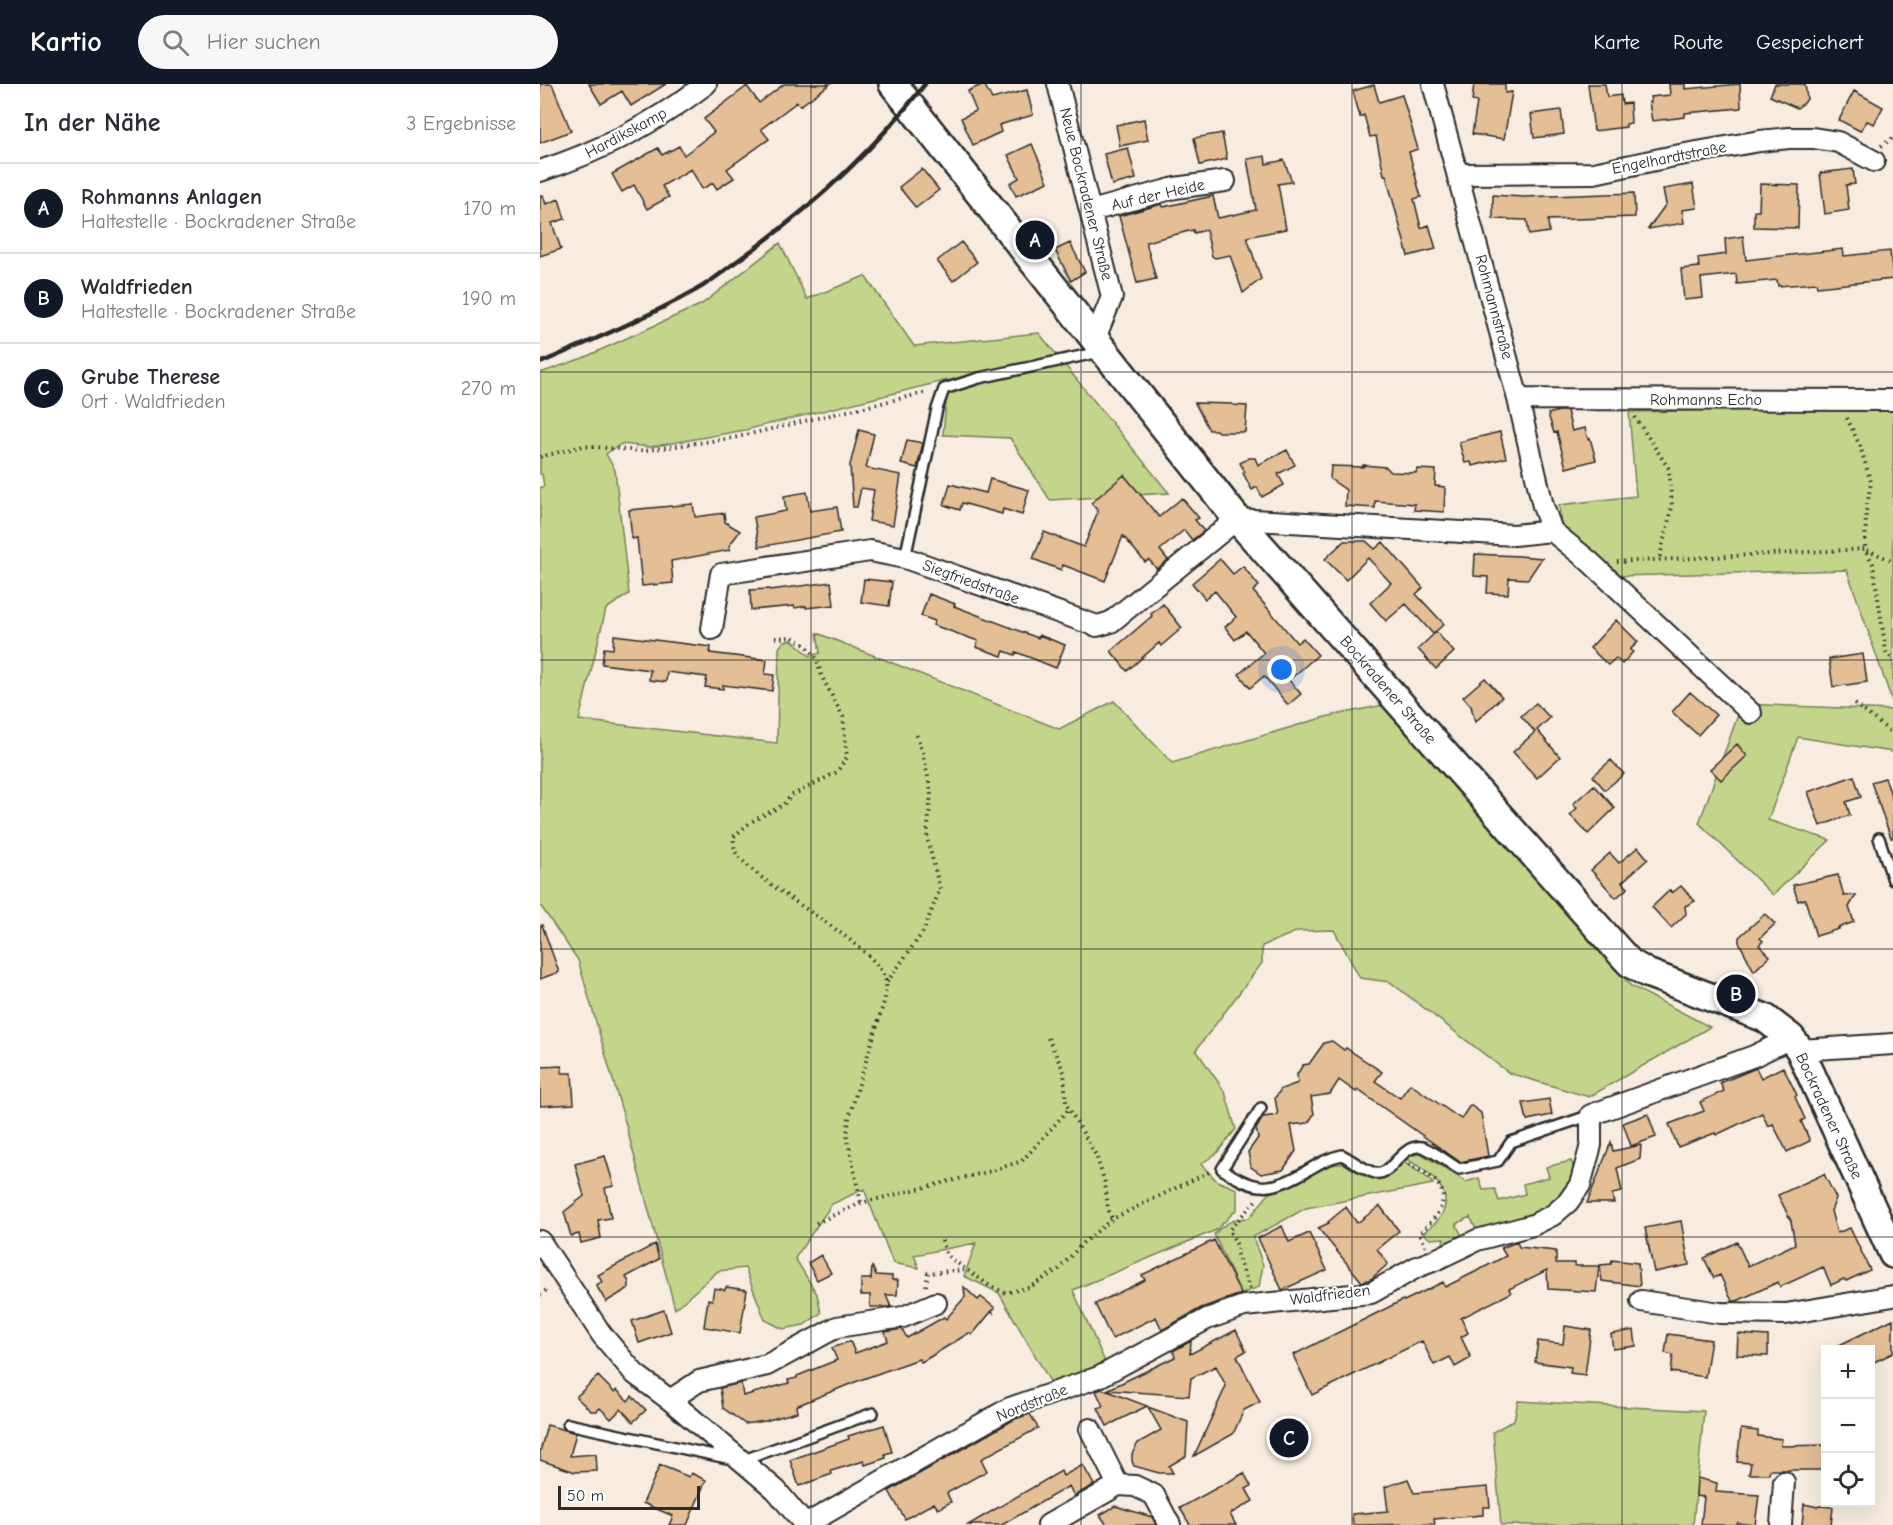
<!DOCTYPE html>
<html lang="de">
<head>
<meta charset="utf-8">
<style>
  body { margin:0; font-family:"Comic Neue",sans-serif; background:#f7f7f7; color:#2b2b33 }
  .controls { position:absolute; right:18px; bottom:18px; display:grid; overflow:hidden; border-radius:0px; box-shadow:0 6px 24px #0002 }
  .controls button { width:54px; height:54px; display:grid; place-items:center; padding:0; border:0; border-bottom:2px solid #e1e1e2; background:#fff; color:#2b2b33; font:30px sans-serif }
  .scale { position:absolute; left:18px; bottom:15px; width:142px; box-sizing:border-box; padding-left:6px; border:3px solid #2b2b2b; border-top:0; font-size:16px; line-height:21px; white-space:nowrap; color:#2b2b2b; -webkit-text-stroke:4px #fff; paint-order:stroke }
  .you { position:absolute; left:742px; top:586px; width:21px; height:21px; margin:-15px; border:4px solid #fff; border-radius:50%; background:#1a73e8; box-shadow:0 0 0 9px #1a73e833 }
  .badge { display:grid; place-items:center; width:39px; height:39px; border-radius:50%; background:#111827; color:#fff; font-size:20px; font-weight:700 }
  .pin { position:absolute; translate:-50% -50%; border:3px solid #fff; box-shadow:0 2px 6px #0006 }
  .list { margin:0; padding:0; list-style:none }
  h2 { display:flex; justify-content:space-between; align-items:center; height:78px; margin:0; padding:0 24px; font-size:26px }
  h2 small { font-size:20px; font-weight:400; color:#7c7c81 }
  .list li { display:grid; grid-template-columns:39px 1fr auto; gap:18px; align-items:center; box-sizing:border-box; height:90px; padding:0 24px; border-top:2px solid #e1e1e2 }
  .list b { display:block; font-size:22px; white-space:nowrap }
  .list p { margin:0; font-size:20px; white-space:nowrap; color:#7c7c81 }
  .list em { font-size:20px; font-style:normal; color:#7c7c81 }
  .icon { flex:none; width:33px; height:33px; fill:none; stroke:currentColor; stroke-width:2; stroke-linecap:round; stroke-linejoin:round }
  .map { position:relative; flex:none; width:1353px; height:1441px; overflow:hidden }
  header { display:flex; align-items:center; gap:36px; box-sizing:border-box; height:84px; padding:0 30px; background:#111827; color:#fff }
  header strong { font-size:28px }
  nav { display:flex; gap:33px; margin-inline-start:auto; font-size:21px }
  .search { width:420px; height:54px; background:#f7f7f7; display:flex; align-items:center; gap:15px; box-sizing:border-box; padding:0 21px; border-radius:33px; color:#7c7c81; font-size:22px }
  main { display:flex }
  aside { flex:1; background:#fff }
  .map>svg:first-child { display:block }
  .green { fill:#c3d58a; stroke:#77805a; stroke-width:1.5 }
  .building { fill:#e4be95; stroke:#2b2b2b; stroke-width:1.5 }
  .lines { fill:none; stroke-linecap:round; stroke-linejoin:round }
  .lane-casing { stroke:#2b2b2b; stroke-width:14 }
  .street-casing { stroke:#2b2b2b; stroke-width:24 }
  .secondary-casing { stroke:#2b2b2b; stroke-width:32 }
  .path { stroke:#2b2b2b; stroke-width:4; stroke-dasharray:1.5 4.5; stroke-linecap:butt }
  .lane { stroke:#fff; stroke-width:9 }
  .street { stroke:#fff; stroke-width:20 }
  .secondary { stroke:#fff; stroke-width:27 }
  .rail { stroke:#2b2b2b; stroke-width:4.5 }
  .grid { fill:none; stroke:#2b2b2b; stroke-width:1.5; stroke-opacity:0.55 }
  .labels { text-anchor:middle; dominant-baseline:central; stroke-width:4.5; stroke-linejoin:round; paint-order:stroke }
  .street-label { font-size:16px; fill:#2b2b2b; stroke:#fff }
</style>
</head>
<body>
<header>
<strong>Kartio</strong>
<div class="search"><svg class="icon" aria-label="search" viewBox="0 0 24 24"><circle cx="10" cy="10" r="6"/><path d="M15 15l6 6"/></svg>Hier suchen</div>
<nav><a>Karte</a><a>Route</a><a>Gespeichert</a></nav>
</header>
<main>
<aside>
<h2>In der Nähe<small>3 Ergebnisse</small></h2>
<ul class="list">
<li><span class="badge">A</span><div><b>Rohmanns Anlagen</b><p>Haltestelle · Bockradener Straße</p></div><em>170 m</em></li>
<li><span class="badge">B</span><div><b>Waldfrieden</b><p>Haltestelle · Bockradener Straße</p></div><em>190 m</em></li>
<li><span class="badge">C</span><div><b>Grube Therese</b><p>Ort · Waldfrieden</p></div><em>270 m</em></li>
</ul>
</aside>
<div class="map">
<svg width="1353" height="1441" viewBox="0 0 1353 1441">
  <rect width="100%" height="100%" fill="#f7ecdf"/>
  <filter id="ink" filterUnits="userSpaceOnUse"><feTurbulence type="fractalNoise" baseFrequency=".0167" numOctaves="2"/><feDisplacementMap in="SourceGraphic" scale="12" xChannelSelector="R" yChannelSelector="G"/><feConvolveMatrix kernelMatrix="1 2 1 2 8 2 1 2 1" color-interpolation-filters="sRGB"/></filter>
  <g filter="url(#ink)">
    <path class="green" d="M240,159L267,215L325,192L374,262L499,249L629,409L510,416L470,354L403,351L408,296L205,346L110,363L81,360L66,370L75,386L89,510L66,525L39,636L237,659L239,564L244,557L252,556L270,572L280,569L277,549L519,645L574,617L632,679L785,633L843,621L1091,902L1170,943L1049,1013L969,989L850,898L820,894L794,846L758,847L722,862V879L656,966L685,1008L696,1045L677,1069L661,1080L677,1097L697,1105V1125L676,1146L533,1206L565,1278L515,1306L459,1209L424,1192L436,1159L374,1171L379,1184L353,1179L324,1105L292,1120L255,1174L277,1210L281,1229L264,1241L243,1245L225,1236L205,1184L178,1187L135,1225L86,1041L38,876L0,821V404L4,402L2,390H0V289L43,274L162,220Z
      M1353,323V620L1307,486L1079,492L1021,442L1019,421L1096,412L1089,328Z
      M1202,620L1353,626V668L1258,653L1228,736L1290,756L1233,811L1159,739Z
      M882,1070L926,1098L939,1094L943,1106L955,1105L959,1117L985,1110L983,1100L1009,1093L1006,1083L1031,1077L1035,1087C1015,1131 980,1136 937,1147L930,1133L916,1140L923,1154L906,1164L903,1159L904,1154L890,1155L883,1149C888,1145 894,1141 898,1136C920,1109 887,1086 866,1075V1072Z
      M862,1077L888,1094L893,1100L766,1124L713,1153L723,1181L719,1203L701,1210L674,1150C688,1138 691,1135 709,1134L732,1106L735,1107C753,1098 773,1085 792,1081C827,1073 829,1119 862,1077Z
      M978,1317L1164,1327L1153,1441H961L953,1348L974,1336Z"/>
    <path class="building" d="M0,0H12L31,47L0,59Z
      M49,0H126L91,22L82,7L61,20Z
      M244,0H290L260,22L257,18L221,45L229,55L187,85L194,94L177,105L173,99L162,105L151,85L122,102L129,113L107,125L94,101L82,108L72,90L118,64L122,71L139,62L144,71L174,48L164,35L207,2L219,19Z
      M444,0L452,15L487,6L493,31L459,41L461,48L433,61L421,34L436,27L428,7Z
      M934,0H965V9L972,8L964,55L932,50L937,18L932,17Z
      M1048,0H1065L1067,13L1081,11L1082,20L1090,19L1091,39L1086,40V43L1054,47Z
      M1129,0H1145V5L1200,0L1201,24L1145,29V33L1112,37L1109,18H1111L1110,13L1130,11Z
      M1235,0H1265L1267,15L1264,19L1257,24L1230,12Z
      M834,1L839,18L862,11L878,65L869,68L881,113L874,115L881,144L889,141L896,165L868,172L846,91H844L836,52L830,53L824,31L820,33L813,7Z
      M1314,7L1343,23L1334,40L1327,37L1320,47L1299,36Z
      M1021,26L1024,50L994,54L991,30Z
      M604,35L608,56L580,62L576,41Z
      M682,49L687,75L660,81L654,54Z
      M492,60L508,98L476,112L470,99L479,94L468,71Z
      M588,64L596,95L572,101L564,70Z
      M725,72L726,80L744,76L752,98L738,100L746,145L707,153L721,195L703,209L690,171L675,174L672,172L666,146L654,149L653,146L606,158L616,195L597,199L579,132L622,120L623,123L673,112L678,134L716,126L707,75Z
      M382,85L399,106L376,124L359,103Z
      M1313,85L1315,100L1306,101L1309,126L1285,130L1280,89Z
      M1153,100L1157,124L1142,126L1144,139L1108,145L1126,120L1123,105Z
      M1220,100L1259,101L1258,144L1214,143V127H1219Z
      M1094,109L1095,133L1008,136L1009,148L989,151L987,136L953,135V111L983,113Z
      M3,111L6,120L19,115L25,135L12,139L21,165L0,172V112Z
      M1203,152L1206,176L1303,165L1304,172L1350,167L1353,195L1277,203L1276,199L1238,202L1237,196L1197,200L1196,190L1161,194L1163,214L1144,216L1141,185L1159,183L1158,174L1186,170L1185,155Z
      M421,158L437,178L413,197L397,177Z
      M530,159L545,188L531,197L515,166Z
      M655,319L692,320L693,321L707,322L705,348H678L676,346H669Z
      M1019,327H1027L1032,347L1045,344L1048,355L1050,354L1056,376L1026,384L1017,348L1014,349L1008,330Z
      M319,346L334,350L326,384L361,391L353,441L329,437L334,406L321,404L317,423H313L310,381Z
      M960,348L966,374L932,382L931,378L925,379L919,358Z
      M367,356L383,359L377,384L361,380Z
      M747,366L755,381L738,390L744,401L722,413L717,403L712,406L703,389L705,388L700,379L709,374H715L718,381Z
      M823,381L846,383L851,388L876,389L877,385L896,386L895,402L905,403L904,428L874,426L875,420L835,417V424L805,422L806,406L790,395L791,382L823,383Z
      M584,391L619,433L642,414L659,434L655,436L664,447L652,456L644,446L620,466L628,476L617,485L609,476L605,478L583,452L565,497L523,481L521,486L493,475L504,448L544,463L558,427L551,419Z
      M450,395L489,406L482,431L463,425L462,430L422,419L420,426L404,421L410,400L446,409Z
      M267,408L270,427L297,423L301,448L219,463L214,433L246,427L244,412Z
      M153,420L155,433L184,429L185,438L200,447L189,462L190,466L131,477L133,499L102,502L97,454L92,455L89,426Z
      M804,457H826L835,465L843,458L883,504L876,510L904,540L893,550L866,520L846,537L830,519L851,499L828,474L806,496L785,475Z
      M935,470L979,472L1002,474L988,495L969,494L968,510L947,509L948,493L934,492Z
      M680,475L693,490L703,482L719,502L713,507L757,559L763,554L778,571L749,596L761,610L748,621L724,592L710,604L699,590L724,569L706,547L695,556L685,543L696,533L675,507L665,515L652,499Z
      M324,495L352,498L349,522L321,518Z
      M291,498L294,521L266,524V522L255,524L254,522L211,526L210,506L229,505L230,506Z
      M389,510L415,520L414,522L498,554L499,551L525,561L516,584L476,568L475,571L464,567L462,572L436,563L438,557L393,541L395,537L381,532Z
      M623,520L642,544L621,562L619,559L587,587L571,567L612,532L611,530Z
      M1076,536L1098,558L1090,566L1093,568L1082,580L1076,574L1068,581L1050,564Z
      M896,548L914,568L896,585L878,565Z
      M74,551L171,563L170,569L227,576L225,590L234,591L232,607L183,601V605L165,603L167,593L127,588L126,598L109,596L110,586L62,580L64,564L73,565Z
      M1323,570L1327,598L1293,603L1289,575Z
      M945,594L962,613L935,638L931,622L923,613Z
      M1150,608L1176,631L1158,651L1132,628Z
      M996,619L1010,634L997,646L1020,673L997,694L973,668L995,648L981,632Z
      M1197,660L1207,672L1181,696L1170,685Z
      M1071,676L1084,690L1065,706L1053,692Z
      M1314,692L1321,713L1306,718L1310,731L1280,742L1268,708Z
      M1345,694L1353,717V754H1351L1331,698Z
      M1054,701L1075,724L1048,750L1030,731L1037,724L1033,720Z
      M1098,763L1108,775L1082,798L1088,804L1076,814L1051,786L1070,769L1079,779Z
      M1298,791L1304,812L1316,811L1309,823L1314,838L1298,844L1299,845L1276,852L1265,815L1258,817L1253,801Z
      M1141,802L1155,817L1145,822L1146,830L1131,844L1112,823L1130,806L1132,809Z
      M1225,830L1235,840L1220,854L1223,857L1219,861L1230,872L1214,887L1199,858V853Z
      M2,841L19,888L0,895V842Z
      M792,957L804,966L806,964L842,988L835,997L860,1014L870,1000L921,1035L930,1021L941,1029L948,1072L920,1078L818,1006L816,1008L799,996L790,1010L771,1013L774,1030L768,1039L751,1041L756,1067L743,1086L721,1090L711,1083L708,1068L718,1054L716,1045L723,1033L738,1031L735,1014L741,1005L758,999L757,990L763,981L769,980L784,959Z
      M22,982V989H32L34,1020L0,1022V983Z
      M1243,983L1257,1011L1255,1013L1265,1035L1261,1037L1270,1057L1247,1068L1233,1040L1228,1042L1222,1029L1176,1051L1175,1049L1138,1063L1129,1040L1164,1027L1160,1018L1184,1007L1180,999L1216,984L1221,994Z
      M1009,1015L1012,1031L987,1036L983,1019Z
      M1108,1030L1116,1053L1091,1062L1083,1039Z
      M1071,1058L1073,1067L1101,1061L1100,1075L1077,1084L1082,1108L1072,1110L1074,1119H1047Z
      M65,1072L74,1102L65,1104L71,1134L58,1136L61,1154L41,1159L39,1150L31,1152L24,1128L44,1112L35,1080Z
      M1284,1090L1296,1114L1291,1127L1297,1149L1310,1144L1330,1186L1306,1197L1304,1195L1291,1201L1283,1183L1240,1203L1238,1198L1197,1217H1192L1180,1191L1174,1194L1164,1174L1197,1158L1208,1182L1255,1160L1251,1137L1238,1111Z
      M840,1122L859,1147L837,1165L848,1180L831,1195L822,1198L778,1144L789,1139L788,1138L806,1123L817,1139Z
      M1141,1137L1149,1181L1114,1188L1105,1144Z
      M742,1142L749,1158L769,1149L787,1186L742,1206L718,1154Z
      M674,1156L701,1210L661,1224L622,1246L616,1233L572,1255L555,1220L605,1196L602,1191Z
      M977,1158L979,1163L1016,1167V1179H1035V1182H1059L1056,1208L1008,1205L1007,1186L969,1205L971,1209L921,1234L928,1249L921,1253L931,1274L915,1283L910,1273L894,1281L882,1257L772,1311L753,1271L863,1216L864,1217L903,1198L905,1203L937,1187L966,1172L961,1164Z
      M115,1160L119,1175L86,1193L89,1198V1204L66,1218L56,1201L62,1198L58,1191Z
      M281,1171L291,1189L277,1196L268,1179Z
      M1072,1176L1098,1179L1100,1202L1062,1197L1060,1181L1071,1180Z
      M332,1182L336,1191L352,1192V1196H358L357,1211H346L351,1223H330V1211H321V1195H331Z
      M186,1203L207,1206L200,1249L164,1243L168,1215L172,1216L174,1204L185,1206Z
      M424,1203L438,1216L441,1213L455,1224L452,1227L453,1229L451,1228L432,1251L429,1249L385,1276L381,1278L379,1275L320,1296L256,1322L257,1328L225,1337L205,1340L183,1324L180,1304L201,1299L203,1312L249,1299L248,1296L257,1294V1292L297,1276L292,1264L310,1257L315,1269L348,1257L345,1248L362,1245L367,1254L404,1233L406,1235L425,1213Z
      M124,1226L131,1248L99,1259L92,1237Z
      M1353,1235V1269L1330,1280V1266H1289Z
      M1025,1242L1051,1246L1045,1291L1030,1289L1031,1283L995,1278L998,1257L1023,1260Z
      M696,1246L706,1267L697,1272L720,1318L704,1326L693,1350L654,1372L686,1302L676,1282L651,1294L649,1312L567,1306L635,1273L633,1267L651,1257L650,1270Z
      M1094,1246L1096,1262L1073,1265L1071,1250Z
      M1128,1250L1171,1256L1165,1293L1131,1288L1133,1271L1125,1269Z
      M1198,1250L1228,1252V1272L1197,1271Z
      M58,1292L74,1308L77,1306L88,1317L92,1312L106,1326L93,1338L81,1325L71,1335L60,1324L57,1327H51L36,1313Z
      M562,1305L607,1322L567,1342L558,1324L563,1322L556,1307Z
      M608,1323L648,1338L646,1372L629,1382L633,1389H619L594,1382L592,1377V1370L598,1359L621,1346Z
      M490,1330L498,1344L441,1375L447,1387L407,1409L411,1418L398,1425L394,1419L365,1435L349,1407L475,1335Z
      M7,1341L36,1349L30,1372L56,1370L57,1387L35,1388L0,1376V1368Z
      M344,1341L352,1368L345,1370L346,1374L325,1381L324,1377L291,1387L292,1390L259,1402L250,1376L309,1355L308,1352Z
      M1201,1345L1218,1347V1352L1242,1355L1241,1362L1286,1361V1386H1230L1229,1390H1209L1211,1379L1197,1378Z
      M120,1381L149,1393L151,1389L166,1396L147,1441H129L133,1432L103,1419Z
      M543,1381L554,1401L534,1412L529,1402L462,1441H428L521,1387L523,1392Z
      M704,1389L711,1402L706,1405L713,1417L690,1430L696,1441H650L640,1424Z
      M1157,1394L1177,1399L1176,1408L1219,1411L1215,1441L1197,1439L1195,1441H1161L1164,1413L1156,1412Z
      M868,1395L874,1409L948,1403L950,1423H943V1431L894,1435L895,1440L813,1441L812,1430L848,1427L845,1403Z
      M1264,1420L1278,1423L1279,1422L1293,1423L1291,1441H1262Z
      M575,1422L612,1433L616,1441H567L560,1431Z"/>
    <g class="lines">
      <defs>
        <path id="lane" d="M365,474L397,325L404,305L439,294L560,268
          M1339,754L1353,796
          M721,1024L682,1085C716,1108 732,1108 768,1086C780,1079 788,1074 802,1071C812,1076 824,1086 835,1089C852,1093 860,1060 882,1063C891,1065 910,1080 919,1085L958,1077L971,1058L1051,1031
          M28,1340L201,1377L333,1329"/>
        <path id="street" d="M518,0L572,213L555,254
          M893,0L978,315L1003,422L1012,447L1049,477L1211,629
          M0,87C60,68 116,38 166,0
          M919,90L1054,89L1134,72L1220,57L1249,54H1273L1298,58L1334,77
          M551,127L635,104L685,97
          M978,315L1353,316
          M172,545L181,490L330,467L365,474L557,542L571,538L697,435L974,451L1012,447
          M1260,966L1353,960
          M0,1157L62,1251L95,1290L130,1316L236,1406L265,1441
          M1101,1217L1180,1229L1246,1230L1353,1212
          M130,1316L159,1297L227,1281L297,1243L363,1233L396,1219
          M550,1345L578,1401
          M265,1441L470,1324L559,1293L667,1235L704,1222L831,1209L877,1183L893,1177L937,1156L993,1141L1013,1131L1028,1118L1040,1101L1051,1061V1031L1214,972L1251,954
          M508,1441L578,1401L595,1402L614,1411L630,1441
          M1241,1441L1244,1398"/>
        <path id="secondary" d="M353,0L697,435L1078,866L1090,879L1107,889L1225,934L1251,954L1260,966L1353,1170"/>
      </defs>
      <use href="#lane" class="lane-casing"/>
      <use href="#street" class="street-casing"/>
      <use href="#secondary" class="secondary-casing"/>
      <path class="path" d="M1341,62L1353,54
        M1095,333L1129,385L1132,423L1119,476
        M1307,334L1320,362L1331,398L1326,428L1325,465L1353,477
        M0,373L43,362L101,367L193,354L388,308
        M1077,478L1325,465L1333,480L1346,568L1353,576
        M235,554L252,553L267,562L277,575L281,591L303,633L307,673L297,688L251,712L243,721L211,738L193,753C194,759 194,766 197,770C224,807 342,862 346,899C347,905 345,912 344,918L309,1033L307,1052L321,1119
        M1315,620L1353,650
        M347,898L383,848L400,805L387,754L391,708L383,669L375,647
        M508,954L524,988L526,1020L556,1071L565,1099L568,1125L572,1135
        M869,1080C877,1085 887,1090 894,1096C915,1114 894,1137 879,1149L886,1162
        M276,1139L321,1119L451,1087L482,1077L529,1025
        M402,1156L406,1169L410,1174L450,1202L466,1209L490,1203L519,1185L543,1159L572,1135L669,1088
        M386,1202L388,1189L424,1186
        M710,1205L696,1168L698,1163L689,1146L718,1114
        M0,1211L9,1204"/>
      <use href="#lane" class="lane"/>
      <use href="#street" class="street"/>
      <use href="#secondary" class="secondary"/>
      <path class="rail" d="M0,279C53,256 106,234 156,206C171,198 184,187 197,177C267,128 333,67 385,0"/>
    </g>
  </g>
  <path class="grid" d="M271,0V1441M541,0V1441M812,0V1441M1082,0V1441M0,288H1353M0,576H1353M0,865H1353M0,1153H1353"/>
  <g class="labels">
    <g class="street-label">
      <text transform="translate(86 49) rotate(-28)">Hardikskamp</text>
      <text transform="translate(1129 74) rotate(-11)">Engelhardtstraße</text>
      <text transform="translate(546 110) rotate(76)">Neue Bockradener Straße</text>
      <text transform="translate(618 111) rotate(-13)">Auf der Heide</text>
      <text transform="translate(954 223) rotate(75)">Rohmannstraße</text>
      <text x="1166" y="316">Rohmanns Echo</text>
      <text transform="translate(431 498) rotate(20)">Siegfriedstraße</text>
      <text transform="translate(848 606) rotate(49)">Bockradener Straße</text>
      <text transform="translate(1289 1032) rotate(65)">Bockradener Straße</text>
      <text transform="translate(790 1211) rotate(-7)">Waldfrieden</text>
      <text transform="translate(492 1319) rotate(-22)">Nordstraße</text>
    </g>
  </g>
</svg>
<div class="controls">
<button>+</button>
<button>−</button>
<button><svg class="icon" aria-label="locate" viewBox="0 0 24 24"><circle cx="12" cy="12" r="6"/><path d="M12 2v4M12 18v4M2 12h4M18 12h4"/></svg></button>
</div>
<div class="scale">50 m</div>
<div class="you"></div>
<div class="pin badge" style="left:495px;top:156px">A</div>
<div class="pin badge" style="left:1196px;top:910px">B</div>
<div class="pin badge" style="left:749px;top:1354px">C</div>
</div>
</main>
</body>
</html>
